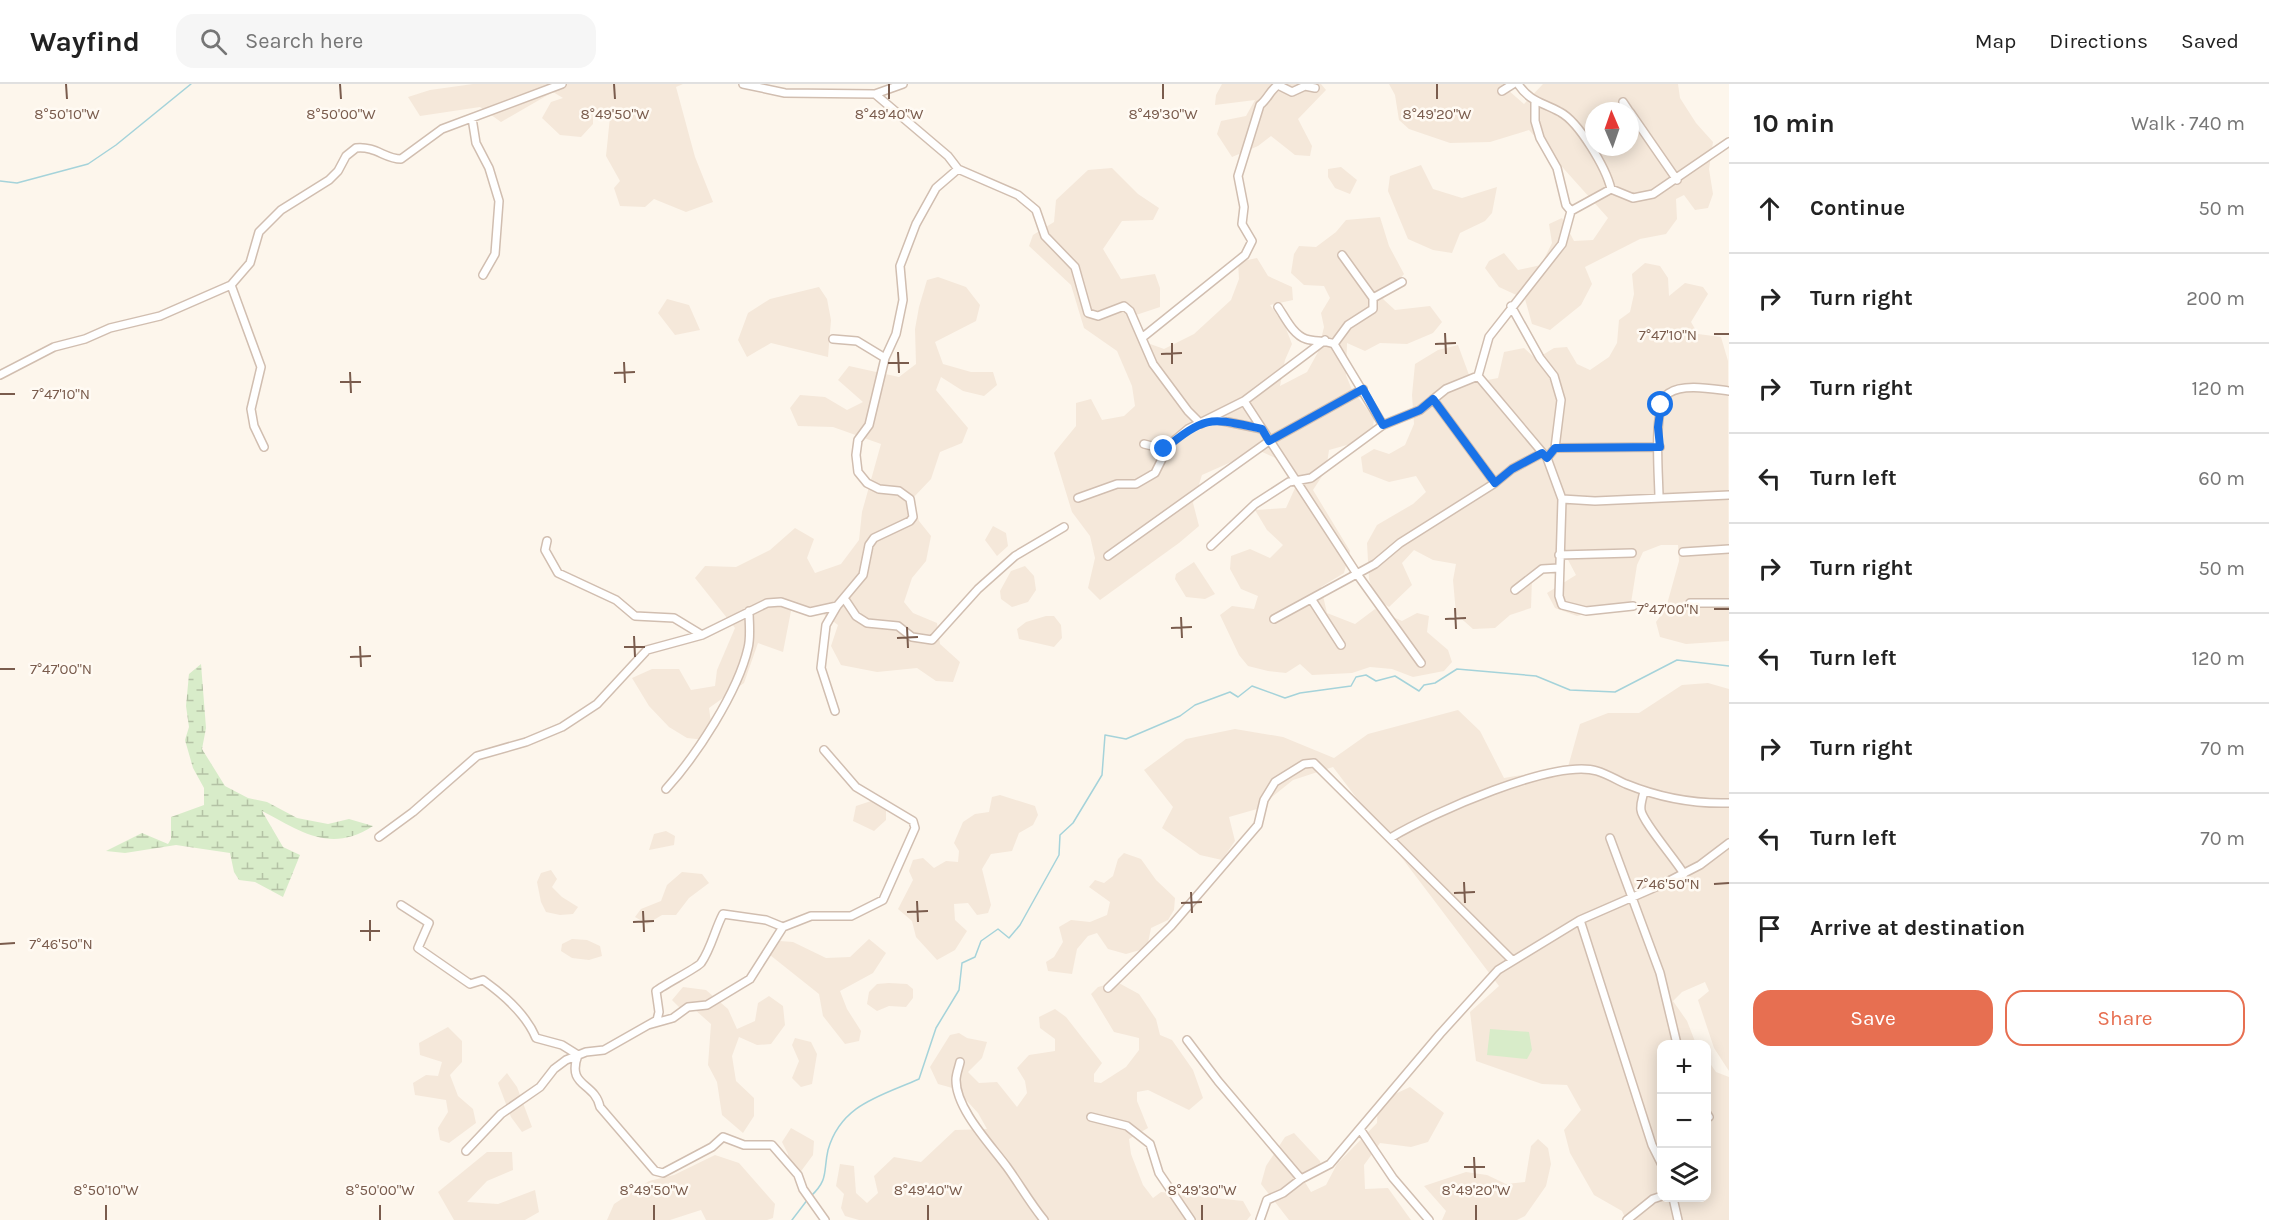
<!DOCTYPE html>
<html lang="en">
<head>
<meta charset="utf-8">
<style>
  body { margin:0; font-family:Karla,sans-serif; background:#f6f6f6; color:#222 }
  .controls { position:absolute; right:18px; bottom:18px; display:grid; overflow:hidden; border-radius:12px; box-shadow:0 3px 15px #0003 }
  .controls button { width:54px; height:54px; display:grid; place-items:center; padding:0; border:0; border-bottom:2px solid #e0e0e0; background:#fff; color:#222; font:30px sans-serif }
  .compass { position:absolute; left:1585px; top:18px; width:54px; height:54px; border-radius:50%; background:#fff; box-shadow:0 3px 15px #0003; rotate:358deg }
  .stop { position:absolute; width:18px; height:18px; margin:-14px; border:4px solid #1a73e8; border-radius:50%; background:#fff }
  .stop.end { background:#1a73e8; border-color:#fff; box-shadow:0 2px 6px #0008 }
  .list { margin:0; padding:0; list-style:none }
  h2 { display:flex; justify-content:space-between; align-items:center; height:78px; margin:0; padding:0 24px; font-size:26px }
  h2 small { font-size:20px; font-weight:400; color:#767676 }
  .list li { display:grid; grid-template-columns:39px 1fr auto; gap:18px; align-items:center; box-sizing:border-box; height:90px; padding:0 24px; border-top:2px solid #e0e0e0 }
  .list b { display:block; font-size:22px; white-space:nowrap }
  .list em { font-size:20px; font-style:normal; color:#767676 }
  .actions { display:flex; gap:12px; padding:18px 24px }
  .actions a { flex:1; padding:14px 0; border:2px solid #e76f51; border-radius:18px; text-align:center; font-size:21px; color:#e76f51 }
  .actions .main { background:#e76f51; color:#fff }
  .icon { flex:none; width:33px; height:33px; fill:none; stroke:currentColor; stroke-width:2; stroke-linecap:round; stroke-linejoin:round }
  .map { position:relative; flex:none; width:1729px; height:1136px; overflow:hidden }
  header { display:flex; align-items:center; gap:36px; box-sizing:border-box; height:84px; padding:0 30px; background:#fff; border-bottom:2px solid #e0e0e0 }
  header strong { font-size:28px }
  nav { display:flex; gap:33px; margin-inline-start:auto; font-size:21px }
  .search { width:420px; height:54px; background:#f6f6f6; display:flex; align-items:center; gap:15px; box-sizing:border-box; padding:0 21px; border-radius:18px; color:#767676; font-size:22px }
  main { display:flex }
  aside { flex:1; background:#fff }
  .map>svg:first-child { display:block }
  .residential { fill:#f5e8da; fill-rule:evenodd }
  .green { fill:#d8ecc9 }
  .wetland { fill:url(#wetland-marsh) }
  .lines { fill:none; stroke-linecap:round; stroke-linejoin:round }
  .stream { stroke:#a5d3da; stroke-width:1.5 }
  .street-casing { stroke:#d1beb0; stroke-width:10 }
  .street { stroke:#fff; stroke-width:7 }
  .route { stroke:#1a73e8; stroke-width:8 }
  .ticks { fill:none; stroke:#7a5c4d; stroke-width:2 }
  .ticks-label { font-size:15px; text-anchor:middle; fill:#7a5c4d; stroke:#fffaf3; stroke-width:5; stroke-linejoin:round; paint-order:stroke }
</style>
</head>
<body>
<header>
<strong>Wayfind</strong>
<div class="search"><svg class="icon" aria-label="search" viewBox="0 0 24 24"><circle cx="10" cy="10" r="6"/><path d="M15 15l6 6"/></svg>Search here</div>
<nav><a>Map</a><a>Directions</a><a>Saved</a></nav>
</header>
<main>
<div class="map">
<svg width="1729" height="1136" viewBox="0 0 1729 1136">
  <defs>
    <pattern id="wetland-marsh" width="20" height="14" patternUnits="userSpaceOnUse" patternTransform="scale(1.5)"><rect width="20" height="14" fill="#d8ecc9"/><path d="M1 5h8M5 5V1M11 12h8M15 12V8" fill="none" stroke="#b4c2a5"/></pattern>
  </defs>
  <rect width="100%" height="100%" fill="#fdf6ec"/>
  <path class="residential" d="M473,0H683L676,3L695,73L713,118L686,128L654,115L645,123L620,122L614,104L620,97L606,72L610,33L593,29V40L581,53L560,51L542,34L551,18L563,14L553,8L501,38L480,23L420,32L408,13L430,6Z
    M1222,0H1321L1326,6L1298,35L1312,62L1310,72L1295,71L1271,52L1258,62L1232,73L1217,50L1221,37L1246,32L1255,16L1215,21L1216,11Z
    M1389,0H1510L1508,6L1524,20L1543,0H1678L1680,14L1696,39L1713,58L1709,85L1713,110L1708,124L1695,126L1684,111L1676,115L1677,135L1666,150L1640,155L1585,183L1592,200L1581,221L1550,246L1532,240L1525,215L1499,203L1485,184L1489,177L1504,169L1518,186L1541,181L1552,159L1549,140L1562,134L1574,157L1593,156L1608,134L1529,46L1490,58L1450,59L1409,45L1399,36L1395,11ZM1594,27H1630V63H1594Z
    M1421,81L1433,105L1462,114L1497,103L1492,129L1485,137L1460,149L1452,169L1433,166L1408,155L1388,107L1390,92Z
    M1341,83L1357,96L1350,110L1335,104L1328,93V85Z
    M1112,84L1138,110L1159,124L1153,136L1122,137L1103,165L1121,195L1155,190L1160,204V223L1133,232L1142,257L1164,265L1194,250L1231,216L1239,195L1238,178L1257,174L1268,192L1292,203L1293,216L1270,221L1285,242L1292,260L1285,276L1280,302L1307,288L1318,268L1324,243L1321,229L1330,214L1324,202L1304,201L1291,189L1294,170L1299,162L1316,163L1336,148L1346,136L1380,133L1389,162L1404,190L1383,215L1395,226L1430,222L1442,238L1433,249L1407,260L1380,259L1365,267L1347,259L1346,291L1352,306L1374,334L1372,354L1329,366L1326,386L1313,406L1350,467L1344,489L1321,503L1327,529L1355,540L1375,525L1402,537L1417,529L1429,532L1427,548L1448,566L1452,578L1444,587L1413,593L1392,585L1370,583L1352,589L1312,591L1300,580L1286,589L1268,587L1248,582L1239,571L1220,531L1232,522L1254,525L1258,512L1241,505L1230,485L1231,472L1250,465L1270,474L1283,461L1267,446L1255,426L1286,424L1295,404L1284,378L1258,366L1202,391L1193,419L1199,442L1179,459L1100,516L1088,504L1095,474L1090,452L1072,428L1054,369L1076,342V319L1091,315L1102,336L1124,332L1135,322L1132,302L1117,267L1084,244L1071,201L1029,162L1033,151L1054,138L1056,116L1088,86Z
    M1645,179L1660,182L1668,194L1669,212L1685,199L1703,203L1708,210L1691,238L1698,250L1721,253L1728,277L1729,557L1686,560L1660,553L1656,538L1666,524L1679,477L1678,461H1661L1643,468L1637,481L1631,519L1577,532L1555,524L1547,509L1576,491L1567,474L1532,495L1531,524L1510,531L1495,544L1473,545L1456,530L1453,496L1456,480L1433,476L1414,466L1402,479L1412,501L1389,523L1375,514L1369,495L1367,459L1377,441L1413,420L1426,408L1416,392L1389,398L1363,388L1361,373L1374,365L1389,370L1405,361L1414,340L1412,311L1415,280L1438,266L1458,261L1472,299L1498,294L1504,268L1524,264L1536,275L1554,264L1567,263L1577,280L1590,286L1609,273L1617,259L1619,236L1630,228L1634,210L1632,190Z
    M938,193L966,203L980,221L976,237L935,258L943,280L971,288H993L997,301L984,312L963,307L941,293L936,306L968,344L962,359L940,368L931,395L913,414L919,437L931,452L926,477L912,494L904,518L913,529L937,539L940,560L960,578L953,598L936,597L917,584L877,588L841,581L831,562L838,541L815,524L792,522L783,568L758,559L744,599L709,624L712,646L706,656L687,654L669,643L649,622L632,594L652,585H679L691,606L715,602L717,586L735,544L695,494L705,482L736,483L770,466L795,444L814,455L807,474L815,489L841,480L859,456L862,428L881,360L833,343L798,342L790,324L800,311L825,313L847,326L863,318L838,296L849,282L899,293L916,280L915,245L919,223L927,196Z
    M819,203L827,215L831,236L828,273L771,259L747,273L738,256L748,229L770,215Z
    M667,215L689,221L700,246L675,251L658,229Z
    M993,442L1006,449L1008,462L997,472L985,456Z
    M1194,478L1215,510L1205,515L1186,513L1175,495L1176,490Z
    M1025,482L1034,492L1036,506L1028,518L1012,523L1001,515L1000,507L1011,487Z
    M1046,532H1054L1061,541L1062,554L1054,563L1019,555L1017,545L1026,538Z
    M1708,599L1729,605V987L1714,964L1698,916L1709,907L1705,898L1682,908L1673,917L1687,937L1696,960H1662V1114H1706L1707,975L1716,988L1729,993V1136H1626L1622,1127L1594,1111L1570,1069L1564,1046L1581,1026L1567,1001L1542,1000L1476,977L1470,928L1499,902L1333,683L1293,696L1257,725L1229,733L1235,757L1222,776L1200,771L1162,744L1173,723L1144,686L1186,655L1235,645L1283,653L1334,674L1368,650L1458,626L1480,647L1504,694L1568,683L1580,640L1608,629H1639L1682,601Z
    M1000,711L1035,722L1038,731L1033,741L1019,749L1012,767L991,770L982,785L991,821L988,829L977,831L968,819L954,820L955,836L967,847L955,866L937,876L916,853L912,837L898,825L913,796L909,787L913,776L923,774L934,784L946,777L958,778L959,767L954,759L963,738L975,730L989,728L992,713Z
    M871,717L886,725V736L874,747L853,737L856,722Z
    M666,747L675,752L674,761L649,766L654,750Z
    M1124,769L1141,775L1156,796L1175,814L1174,826L1168,836L1151,844L1147,864L1126,870L1108,865L1097,849L1088,852L1077,865L1072,890L1048,887L1046,878L1054,873L1063,858L1059,843L1071,836L1090,838L1107,831L1110,818L1089,803L1095,796L1104,799L1113,792L1118,775Z
    M551,786L557,795L552,803L562,813L578,823L573,830L560,831L546,828L541,818L537,798L541,789Z
    M682,788L702,790L709,799L689,814L676,831H662L647,840L635,833L641,825L661,817L667,801Z
    M572,855L587,856L600,862L602,872L589,876L572,874L561,867L562,860Z
    M869,855L886,869L873,889L840,907L847,925L861,947L859,957L845,960L823,932L819,910L770,871L780,857L793,858L826,874L850,873Z
    M1117,898L1139,910L1156,935L1160,951L1172,956L1193,986L1203,1014L1189,1026L1148,1006L1137,1008V1017L1148,1044L1129,1055L1131,1070L1143,1101L1153,1114L1161,1108L1243,1117L1251,1131L1247,1136H859L845,1132L841,1124L844,1110L836,1102L840,1080L854,1082L856,1109L867,1119L878,1109L874,1092L894,1073L921,1078L955,1046L987,1045L978,1029L956,1005L938,1000L930,983L950,951L959,949L967,954L987,958L982,974L968,988L979,999L997,998L1017,1023L1027,1009L1025,997L1017,984L1029,971L1055,967V955L1040,944L1039,933L1055,925L1066,933L1102,979L1094,990V998L1101,999L1126,983L1139,966V954L1114,948L1091,910L1098,903Z
    M889,899L907,900L913,905V914L906,923L889,922L877,927L867,920L869,908L877,900Z
    M683,903L706,906L728,925L737,945L755,937L758,919L769,912L783,922L785,941L771,960L757,961L739,953L732,972L736,997L754,1014V1032L743,1049L722,1031L717,998L708,981L711,940L694,925L679,923L672,916Z
    M448,943L462,957V978L450,991L458,1012L473,1025L476,1039L449,1059L440,1056L438,1044L448,1028L446,1016L415,1011L413,999L426,991L438,992L442,978L420,971L419,959Z
    M795,954L811,958L817,970L812,1000L801,1003L792,994L799,977L792,961Z
    M507,989L517,1003L532,1043L522,1048L511,1033L498,999Z
    M1410,1003L1444,1029L1428,1058L1411,1063L1380,1059L1364,1081L1365,1105L1388,1104L1411,1136H1289L1261,1100L1266,1082L1285,1053L1294,1049L1320,1077L1321,1082L1303,1095L1311,1108L1326,1101L1337,1080L1377,1039L1378,1018Z
    M791,1044L814,1057L813,1071L799,1090L789,1084L788,1070L782,1058Z
    M1538,1055L1548,1064L1551,1080L1546,1102L1525,1132L1517,1136H1442L1446,1127L1424,1102L1466,1088L1487,1091L1506,1100L1525,1098L1531,1062Z
    M487,1068H512L513,1086L487,1097L467,1118L498,1120L535,1106L539,1128L525,1136H454L438,1108Z
    M715,1071L739,1079L775,1120L773,1134L767,1136H706L701,1126L670,1136H607L614,1120L649,1097L674,1091Z"/>
  <path class="green" d="M1490,945L1529,948L1532,966L1527,975L1487,971Z"/>
  <path class="wetland" d="M201,580L206,644L202,665L225,702L248,714L267,718L297,734L328,740L349,735L373,742C330,770 301,747 262,727L283,763L300,771L283,813L255,798L239,796L234,788L230,769L176,761L125,769L106,767L142,749L168,760L171,755V733L204,721V704L193,684L185,656L189,643L186,622L189,590Z"/>
  <g class="lines">
    <path class="stream" d="M0,97L17,99L88,80L116,61L191,0
      M811,1112C829,1095 823,1088 828,1066C841,1020 881,1012 919,995L936,944L959,906L962,879L975,873L981,857L998,845L1009,854L1020,841L1059,771L1060,751L1073,739L1102,691L1105,651L1126,655L1180,632L1195,621L1230,608L1238,613L1252,602L1285,614L1300,609L1351,602L1356,593L1366,591L1376,597L1395,592L1419,607L1424,601L1435,599L1457,585L1536,592L1570,606L1615,608L1677,576L1729,582
      M792,1136L808,1115"/>
    <defs>
      <path id="street" d="M743,0L785,9L875,10L948,72L958,85L1018,111L1036,126L1045,152L1075,183L1088,229L1098,232L1124,222L1130,227L1153,280L1188,327L1201,340
        M1518,0C1530,18 1542,18 1560,28C1579,38 1606,84 1611,105
        M1502,7L1513,0
        M875,10L903,0
        M1535,17V37L1540,54L1557,84L1566,121L1571,127
        M1623,18L1629,27
        M1630,28L1677,96
        M472,34L476,59L489,84L499,117L495,170L483,191
        M1729,58L1653,110L1633,114L1611,105L1571,127L1562,160L1489,253L1478,292L1547,374L1562,415L1595,417L1729,411
        M1342,171L1373,214
        M1511,222L1540,274L1554,292L1561,316L1555,364L1547,374
        M1278,223C1285,233 1293,251 1306,255C1315,258 1324,256 1334,260L1383,341
        M1143,253L1245,171L1252,157L1242,140L1244,123L1238,92L1260,21C1268,15 1270,6 1278,1L1292,8L1305,2L1315,4
        M833,255L857,257L885,274
        M1334,260L1348,241L1373,225V214L1402,198
        M0,291L54,263L85,255L110,244L160,232L231,201
        M1433,315L1495,399
        M1244,317L1357,490L1421,579
        M1213,335L1262,345
        M1144,360L1164,365L1188,345L1244,317L1325,256
        M264,363L254,342L251,325L261,283L231,201L250,179L259,148L281,126L329,96L338,87L346,72L356,64C376,62 385,75 401,75L442,45L562,0
        M1555,364L1660,363
        M1078,414L1117,400H1136L1155,389L1163,373L1164,365
        M1659,414C1659,392 1652,320 1669,309C1683,299 1713,305 1729,307
        M1562,415L1559,512L1562,521L1586,527L1633,522
        M547,457L545,466L558,489L616,516L635,532L674,534L702,551
        M1211,462L1255,420L1289,398L1311,394L1383,341L1420,326L1446,305L1478,292
        M1683,468L1729,465
        M1559,471L1632,469
        M1108,472L1269,357L1363,305
        M1515,506L1542,485L1559,484
        M844,514L856,532L867,539L898,542L912,553L932,556L978,505L1015,472L1064,443
        M1312,516L1341,561
        M1690,519H1729
        M1274,535L1375,480L1400,459L1495,399L1512,385L1542,369
        M835,627L821,584L826,541L837,522L863,491L869,461L874,454L910,437L913,433L910,415L899,407L879,405L867,399L858,388L856,371L858,356L869,341L885,274L896,250L903,216L900,182L916,140L936,104L958,85
        M666,705C696,672 738,608 748,564C751,553 749,539 749,527
        M1644,707C1643,713 1640,720 1641,726C1642,737 1675,775 1684,790
        M379,753L413,728L477,672L526,658L562,643L597,620L647,566L702,551L767,519L781,518L810,528L837,522
        M1392,753C1430,730 1555,674 1597,687C1607,690 1617,696 1626,700C1658,713 1695,720 1729,719
        M1610,754L1660,889L1677,960
        M401,821L429,839L418,864L470,900L483,896C504,911 526,930 536,954L562,961L578,971C566,1003 595,998 600,1023L655,1087L663,1089L712,1063L723,1053L744,1061H772L798,1091L803,1105L825,1136
        M1580,836L1652,1061L1662,1081
        M1108,904L1171,842L1258,741L1264,716L1275,698L1304,680L1314,679L1512,876
        M648,941L657,936L659,928L656,907C665,900 697,884 701,879C711,865 715,845 723,830L766,836L783,843L811,832H851L883,816L915,744L913,737L856,703L824,666
        M1187,956L1218,997L1301,1095
        M960,978C959,983 956,990 956,996C956,1025 990,1060 1007,1083C1020,1101 1030,1119 1044,1136
        M1706,1028L1709,1033
        M1091,1033L1127,1042L1150,1060L1159,1089L1191,1136
        M1360,1045L1393,1094L1429,1136
        M466,1067L501,1030L540,1003L554,985L566,976L586,968L604,966L648,941L673,934L688,923L707,921L750,895L783,843
        M1673,1114L1678,1136
        M1260,1136L1267,1116L1283,1109L1301,1095L1330,1080L1440,950L1498,886L1580,836L1665,799L1700,781L1729,759
        M1627,1136L1653,1115L1662,1112"/>
    </defs>
    <use href="#street" class="street-casing"/>
    <use href="#street" class="street"/>
  </g>
  <g class="lines">
    <path class="route" d="M1164,365C1208,330 1210,334 1262,345L1269,357L1363,305L1383,341L1420,326L1433,315L1495,399L1512,385L1542,369L1547,374L1555,364L1660,363L1658,343L1661,321"/>
  </g>
  <path class="ticks" d="M66,0L67,15M340,0L341,15M614,0L615,15M889,0V15M1163,0V15M1437,0V15M1445,249L1446,270M1714,250H1729M1172,259V280M1435,260L1456,259M898,268L899,289M1161,270L1182,269M624,278L625,299M888,279H909M350,288L351,309M614,289L635,288M340,298H361M0,310H15M1455,524L1456,545M1714,525H1729M1181,533L1182,554M1445,535L1466,534M907,543L908,564M1171,544L1192,543M634,552L635,573M897,554L918,553M360,562L361,583M624,563H645M350,573L371,572M0,585H15M1464,798L1465,819M1714,800L1729,799M1191,808L1192,829M1454,809L1475,808M917,817L918,838M1181,819L1202,818M643,827L644,848M907,828L928,827M370,836V857M633,838L654,837M360,847H380M0,860L15,859M1474,1073L1475,1094M1464,1083H1485M106,1121V1136M380,1121V1136M654,1121V1136M928,1121V1136M1202,1121V1136M1476,1121V1136"/>
  <g class="ticks-label">
    <text x="67" y="35">8°50'10"W</text>
    <text x="341" y="35">8°50'00"W</text>
    <text x="615" y="35">8°49'50"W</text>
    <text x="889" y="35">8°49'40"W</text>
    <text x="1163" y="35">8°49'30"W</text>
    <text x="1437" y="35">8°49'20"W</text>
    <text x="1668" y="256">7°47'10"N</text>
    <text x="61" y="315">7°47'10"N</text>
    <text x="1668" y="530">7°47'00"N</text>
    <text x="61" y="590">7°47'00"N</text>
    <text x="1668" y="805">7°46'50"N</text>
    <text x="61" y="865">7°46'50"N</text>
    <text x="106" y="1111">8°50'10"W</text>
    <text x="380" y="1111">8°50'00"W</text>
    <text x="654" y="1111">8°49'50"W</text>
    <text x="928" y="1111">8°49'40"W</text>
    <text x="1202" y="1111">8°49'30"W</text>
    <text x="1476" y="1111">8°49'20"W</text>
  </g>
</svg>
<div class="controls">
<button>+</button>
<button>−</button>
<button><svg class="icon" aria-label="layers" viewBox="0 0 24 24"><path d="M12 4l9 5-9 5-9-5zM3 14l9 5 9-5"/></svg></button>
</div>
<svg class="compass" viewBox="-18 -18 36 36"><path d="M0-13l5 13h-10z" fill="#e53935"/><path d="M0 13l5-13h-10z" fill="#767676"/></svg>
<div class="stop" style="left:1661px;top:321px"></div>
<div class="stop end" style="left:1164px;top:365px"></div>
</div>
<aside>
<h2>10 min<small>Walk · 740 m</small></h2>
<ul class="list">
<li><svg class="icon" aria-label="ahead" viewBox="0 0 24 24"><path d="M12 20V5M6 11l6-6 6 6"/></svg><div><b>Continue</b></div><em>50 m</em></li>
<li><svg class="icon" aria-label="right" viewBox="0 0 24 24"><path d="M7 20v-9h11M14 6l5 5-5 5"/></svg><div><b>Turn right</b></div><em>200 m</em></li>
<li><svg class="icon" aria-label="right" viewBox="0 0 24 24"><path d="M7 20v-9h11M14 6l5 5-5 5"/></svg><div><b>Turn right</b></div><em>120 m</em></li>
<li><svg class="icon" aria-label="left" viewBox="0 0 24 24"><path d="M17 20v-9H6M10 6l-5 5 5 5"/></svg><div><b>Turn left</b></div><em>60 m</em></li>
<li><svg class="icon" aria-label="right" viewBox="0 0 24 24"><path d="M7 20v-9h11M14 6l5 5-5 5"/></svg><div><b>Turn right</b></div><em>50 m</em></li>
<li><svg class="icon" aria-label="left" viewBox="0 0 24 24"><path d="M17 20v-9H6M10 6l-5 5 5 5"/></svg><div><b>Turn left</b></div><em>120 m</em></li>
<li><svg class="icon" aria-label="right" viewBox="0 0 24 24"><path d="M7 20v-9h11M14 6l5 5-5 5"/></svg><div><b>Turn right</b></div><em>70 m</em></li>
<li><svg class="icon" aria-label="left" viewBox="0 0 24 24"><path d="M17 20v-9H6M10 6l-5 5 5 5"/></svg><div><b>Turn left</b></div><em>70 m</em></li>
<li><svg class="icon" aria-label="arrive" viewBox="0 0 24 24"><path d="M6 21V4h12l-3 4 3 4H6"/></svg><div><b>Arrive at destination</b></div></li>
</ul>
<div class="actions"><a class="main">Save</a><a>Share</a></div>
</aside>
</main>
</body>
</html>
